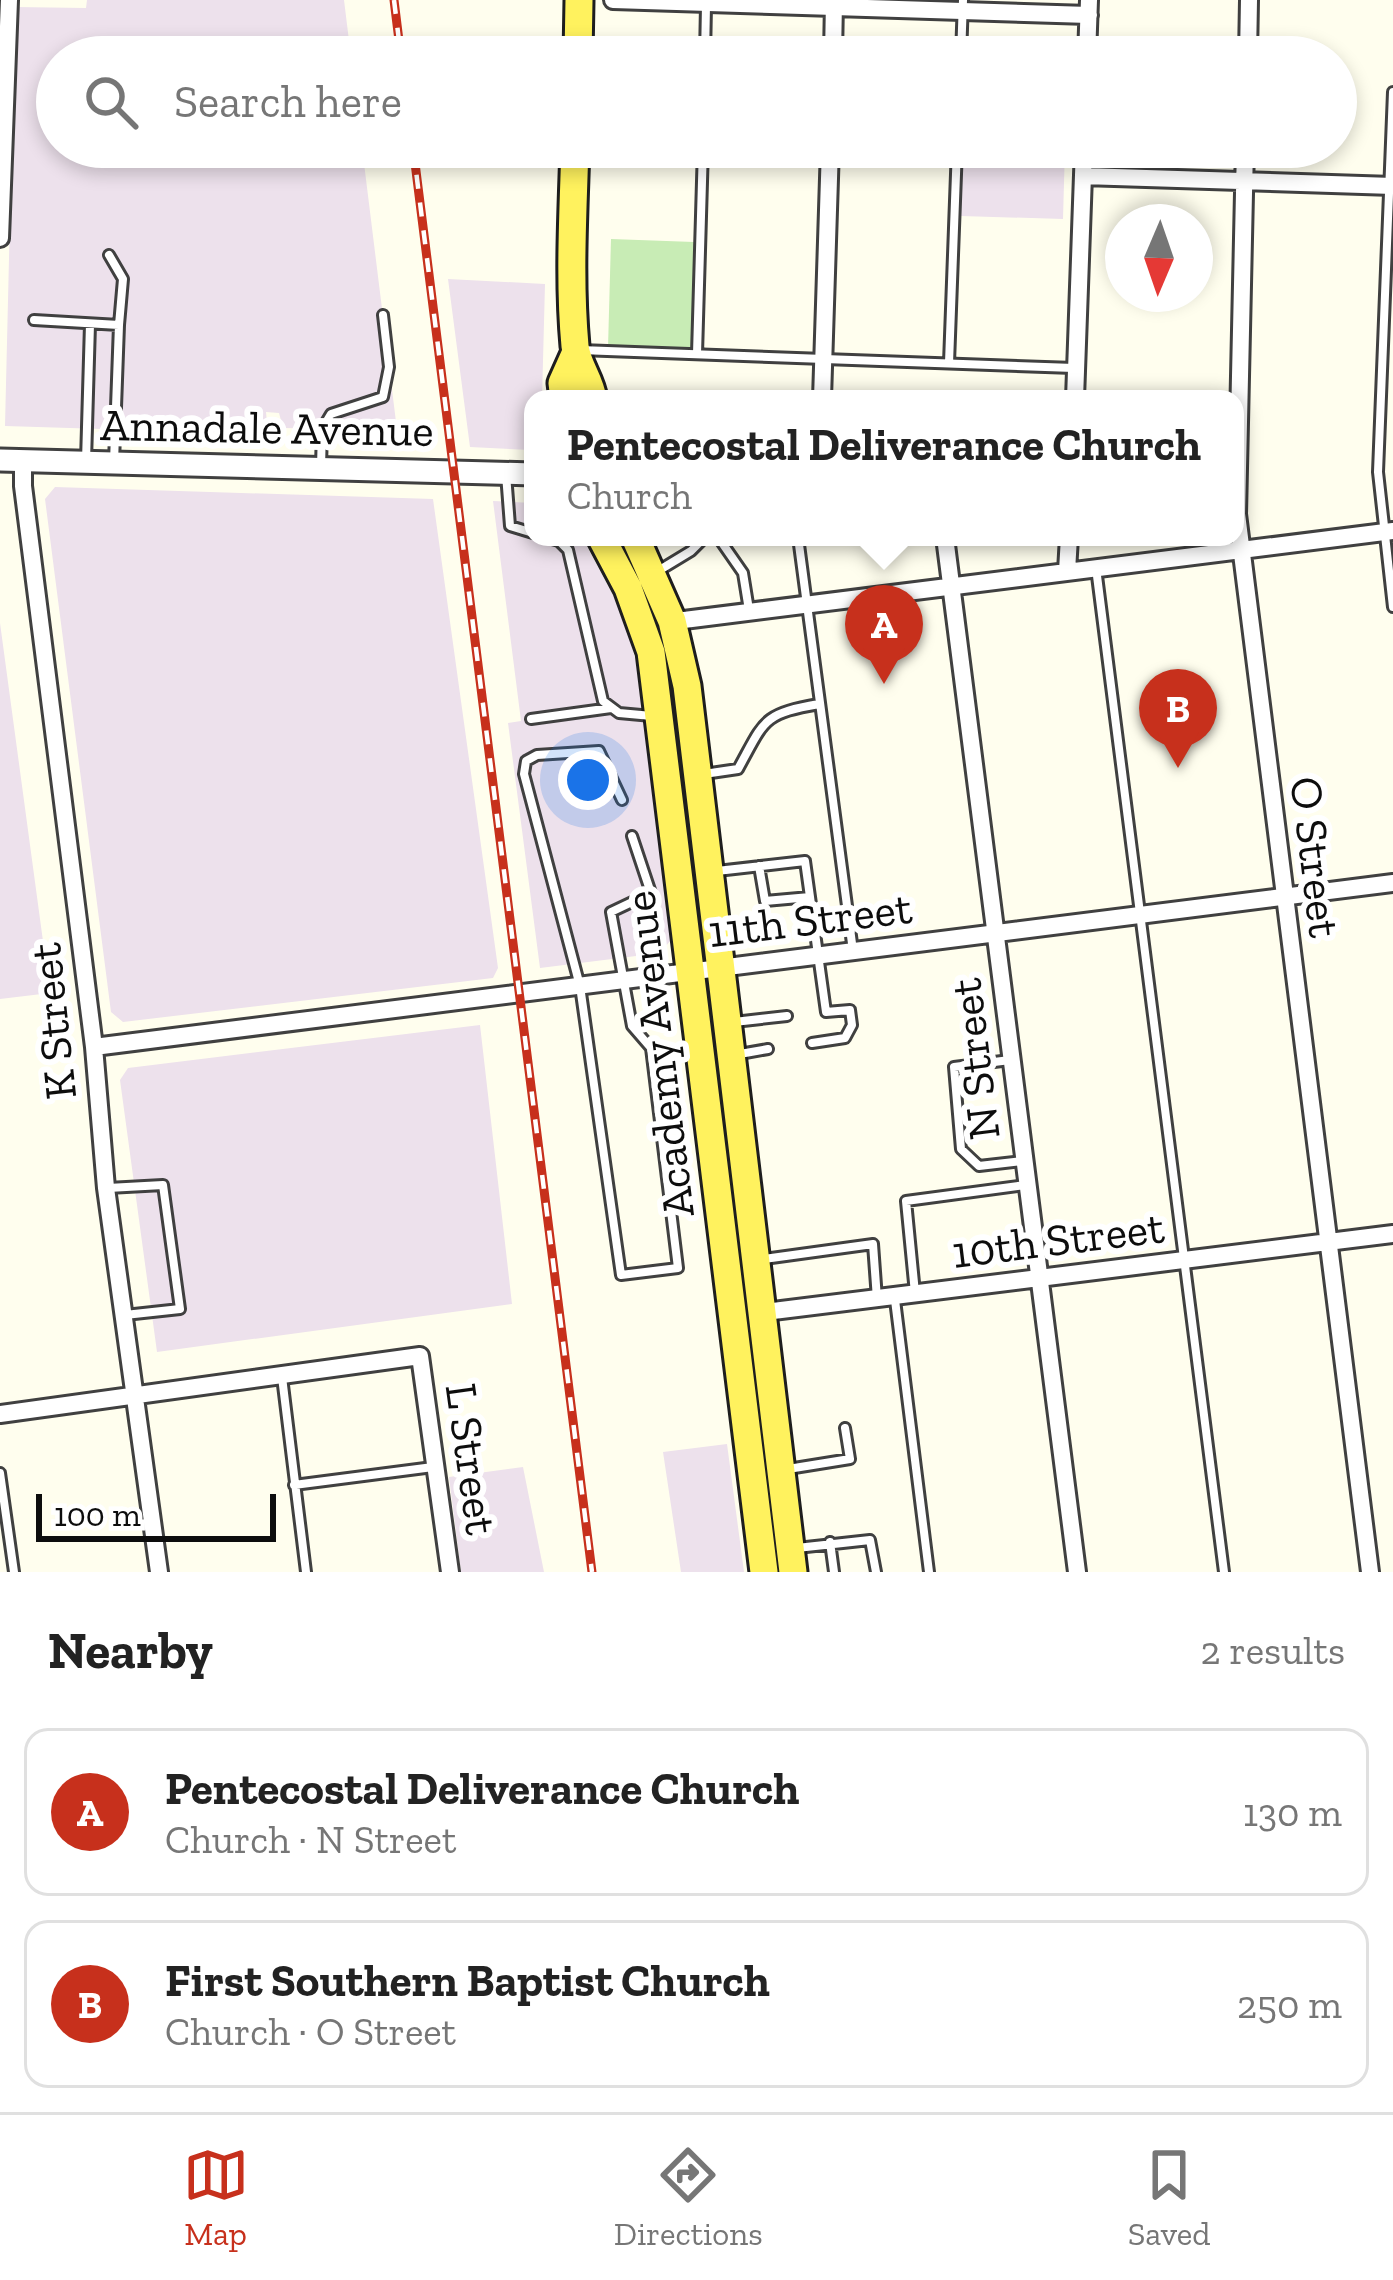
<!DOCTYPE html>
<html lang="en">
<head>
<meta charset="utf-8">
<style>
  body { margin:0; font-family:"Zilla Slab",serif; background:#f6f6f6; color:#222 }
  .compass { position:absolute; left:1105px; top:204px; width:108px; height:108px; border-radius:50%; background:#fff; box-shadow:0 6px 18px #0003; rotate:182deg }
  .scale { position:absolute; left:36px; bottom:30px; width:240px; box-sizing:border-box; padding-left:12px; border:6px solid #0d0d0d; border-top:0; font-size:33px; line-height:42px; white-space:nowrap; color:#0d0d0d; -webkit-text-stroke:9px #fff; paint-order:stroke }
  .you { position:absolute; left:588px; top:780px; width:42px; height:42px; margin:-30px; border:9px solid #fff; border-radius:50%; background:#1a73e8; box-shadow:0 0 0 18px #1a73e833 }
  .badge { display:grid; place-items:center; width:78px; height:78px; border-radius:50%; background:#c7301c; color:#fff; font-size:39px; font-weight:700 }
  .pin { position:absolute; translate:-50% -99px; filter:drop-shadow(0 3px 6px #0008) }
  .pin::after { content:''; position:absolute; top:63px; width:42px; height:36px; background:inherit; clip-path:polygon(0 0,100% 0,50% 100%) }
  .popup { position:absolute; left:524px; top:390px; width:720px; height:156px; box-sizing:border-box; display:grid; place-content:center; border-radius:24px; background:#fff; filter:drop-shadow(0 3px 9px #0005); font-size:39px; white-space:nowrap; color:#767676 }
  .popup b { font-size:45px; color:#222 }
  .popup::after { content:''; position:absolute; left:50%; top:100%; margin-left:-24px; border:24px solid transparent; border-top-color:#fff }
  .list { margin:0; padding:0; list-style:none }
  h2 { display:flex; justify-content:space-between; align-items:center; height:156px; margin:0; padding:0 48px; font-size:51px }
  h2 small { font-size:39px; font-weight:400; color:#767676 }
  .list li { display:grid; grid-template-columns:78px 1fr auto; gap:36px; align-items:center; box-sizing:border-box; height:168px; margin:0 24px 24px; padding:0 24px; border:3px solid #e0e0e0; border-radius:24px }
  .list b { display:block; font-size:45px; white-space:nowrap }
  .list p { margin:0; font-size:39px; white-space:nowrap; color:#767676 }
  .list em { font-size:39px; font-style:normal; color:#767676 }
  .icon { flex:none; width:66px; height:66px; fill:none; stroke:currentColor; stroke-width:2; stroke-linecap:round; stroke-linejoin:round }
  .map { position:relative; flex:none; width:1393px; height:1572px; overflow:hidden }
  .search { position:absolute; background:#fff; box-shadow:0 6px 18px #0003; left:36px; right:36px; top:36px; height:132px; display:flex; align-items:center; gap:30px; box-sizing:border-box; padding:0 42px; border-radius:66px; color:#767676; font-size:45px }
  .sheet { height:540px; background:#fff }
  nav { display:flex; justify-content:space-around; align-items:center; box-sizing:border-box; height:168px; border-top:3px solid #e0e0e0; background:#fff; font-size:33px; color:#767676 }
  nav a { display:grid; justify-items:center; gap:6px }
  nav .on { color:#c7301c }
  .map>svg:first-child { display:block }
  .industrial { fill:#ede1ec }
  .green { fill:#c8ecb5 }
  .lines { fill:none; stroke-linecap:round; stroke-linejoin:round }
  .service-casing { stroke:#404040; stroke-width:14 }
  .minor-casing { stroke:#404040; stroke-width:22 }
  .tertiary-casing { stroke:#404040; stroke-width:27 }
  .primary-casing { stroke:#1e1e1e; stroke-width:33 }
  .service { stroke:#fff; stroke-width:8 }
  .minor { stroke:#fff; stroke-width:16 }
  .tertiary { stroke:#fff; stroke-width:21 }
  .primary { stroke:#fff25e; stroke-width:27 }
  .rail-casing { stroke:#c7301c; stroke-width:9 }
  .rail { stroke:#fff; stroke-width:4.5; stroke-dasharray:14; stroke-linecap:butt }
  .labels { text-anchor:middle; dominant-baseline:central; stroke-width:12; stroke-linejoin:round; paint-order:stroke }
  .street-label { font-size:45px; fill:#0d0d0d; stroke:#fff }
</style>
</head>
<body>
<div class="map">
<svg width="1393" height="1572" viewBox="0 0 1393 1572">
  <rect width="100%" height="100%" fill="#fffeee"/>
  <path class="industrial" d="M87,0H344L351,57H57V147H362L397,430L283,428L279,413L266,412L268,434L5,426L15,7L86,8Z
    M962,147H1065L1063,219L961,216Z
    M448,279L545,284L542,399H533L530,450L470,447Z
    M55,487L433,499L498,968L493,978L123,1022L111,1012L45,499Z
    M493,501L533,503V537H582L623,614L636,662L671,940L660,953L540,968L508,723L521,721Z
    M0,623L50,993L0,999Z
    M480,1025L512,1304L157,1352L120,1080L128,1068Z
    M727,1444L744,1572H681L663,1452Z
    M523,1467L544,1572H461L449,1477Z"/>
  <path class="green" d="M611,239L694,242L692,351L608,348Z"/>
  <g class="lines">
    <defs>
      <path id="service" d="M705,57L706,5
        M961,57L963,0
        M1393,92L1378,472L1393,607
        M34,320L119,325L123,279L109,255
        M580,350L1074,368
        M697,354L703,147
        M949,363L957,147
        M86,461L90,324
        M114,462L119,325
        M321,467L322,429L331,414L383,397L389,367L383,315
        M506,474L510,526L533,533
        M545,537L559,541L568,550L603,701L619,713L652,716
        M718,537L743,573L749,610
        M798,537L853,951
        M1096,568L1224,1572
        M658,571L691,551L705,537
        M531,719L611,708
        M704,774L738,769C765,720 762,714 819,704
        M622,800L599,751L537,755L526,761L524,774L580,986L621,1275L678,1268L651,1048L632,1026L611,912L651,893L632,836
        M759,866L765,901L810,897
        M717,871L805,861L826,1012L850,1010L852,1025L845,1038L812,1043
        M734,1022L787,1016
        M734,1055L768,1049
        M1010,1060L954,1067L961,1149L979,1166L1022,1161
        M108,1188L163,1185L180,1309L125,1315
        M764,1259L873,1244L877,1299
        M915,1293L906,1201L1025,1185
        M895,1300L929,1572
        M282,1377L306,1572
        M788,1469L850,1459L845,1428
        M0,1473L14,1572
        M294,1485L433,1467
        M830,1542L834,1572
        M797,1548L870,1540L876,1572"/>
      <path id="minor" d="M613,0L1089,15
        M833,57L834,0
        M1087,57L1089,0
        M1248,57L1249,0
        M1245,147L1237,514L1370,1572
        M1083,176L1393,186
        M0,238L9,0
        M822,399L830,147
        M1075,399L1084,147
        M23,461V486L94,1047L106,1188L159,1572
        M945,537L1077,1572
        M1067,571L1069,537
        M668,622L1393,531
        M94,1047L1393,883
        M757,1313L1393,1234
        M0,1414L420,1356L450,1572"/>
      <path id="tertiary" d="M0,460L533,474"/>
      <path id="primary" d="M578,57L579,0
        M575,147C573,213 569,280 575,346C577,365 590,379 593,399
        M564,399L562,383L575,354
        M601,537L628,588L651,652L764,1572
        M635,537L672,621L687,686L793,1572"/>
    </defs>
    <use href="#service" class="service-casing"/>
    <use href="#minor" class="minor-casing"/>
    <use href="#tertiary" class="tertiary-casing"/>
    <use href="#primary" class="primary-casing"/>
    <use href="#service" class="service"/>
    <use href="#minor" class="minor"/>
    <use href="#tertiary" class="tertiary"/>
    <use href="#primary" class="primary"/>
    <defs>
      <path id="rail" d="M394,0L401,57
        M413,147L592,1572"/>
    </defs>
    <use href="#rail" class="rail-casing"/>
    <use href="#rail" class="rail"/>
  </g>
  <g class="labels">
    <g class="street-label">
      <text transform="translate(267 428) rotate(1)">Annadale Avenue</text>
      <text transform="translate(1315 857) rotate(83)">O Street</text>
      <text transform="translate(810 920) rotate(-7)">11th Street</text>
      <text transform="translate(53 1021) rotate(-96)">K Street</text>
      <text transform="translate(659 1054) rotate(-97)">Academy Avenue</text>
      <text transform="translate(975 1059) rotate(-97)">N Street</text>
      <text transform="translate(1058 1240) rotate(-7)">10th Street</text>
      <text transform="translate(471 1459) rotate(82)">L Street</text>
    </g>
  </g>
</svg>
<svg class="compass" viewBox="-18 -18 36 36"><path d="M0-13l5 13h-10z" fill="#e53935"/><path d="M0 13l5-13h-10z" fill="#767676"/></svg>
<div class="scale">100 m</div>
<div class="you"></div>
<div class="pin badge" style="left:884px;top:684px">A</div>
<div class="popup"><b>Pentecostal Deliverance Church</b>Church</div>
<div class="pin badge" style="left:1178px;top:768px">B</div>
<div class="search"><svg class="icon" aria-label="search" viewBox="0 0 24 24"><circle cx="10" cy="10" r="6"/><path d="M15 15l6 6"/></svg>Search here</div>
</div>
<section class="sheet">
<h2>Nearby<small>2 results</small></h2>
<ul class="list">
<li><span class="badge">A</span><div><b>Pentecostal Deliverance Church</b><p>Church · N Street</p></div><em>130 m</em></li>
<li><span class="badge">B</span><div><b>First Southern Baptist Church</b><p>Church · O Street</p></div><em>250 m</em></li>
</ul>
</section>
<nav>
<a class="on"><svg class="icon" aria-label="map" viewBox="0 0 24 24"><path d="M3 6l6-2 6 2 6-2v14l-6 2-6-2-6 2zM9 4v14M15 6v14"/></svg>Map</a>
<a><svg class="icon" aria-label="directions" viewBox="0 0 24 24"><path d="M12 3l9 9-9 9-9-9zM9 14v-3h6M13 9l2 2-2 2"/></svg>Directions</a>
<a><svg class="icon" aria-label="saved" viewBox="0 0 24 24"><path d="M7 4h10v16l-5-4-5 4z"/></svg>Saved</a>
</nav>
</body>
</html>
